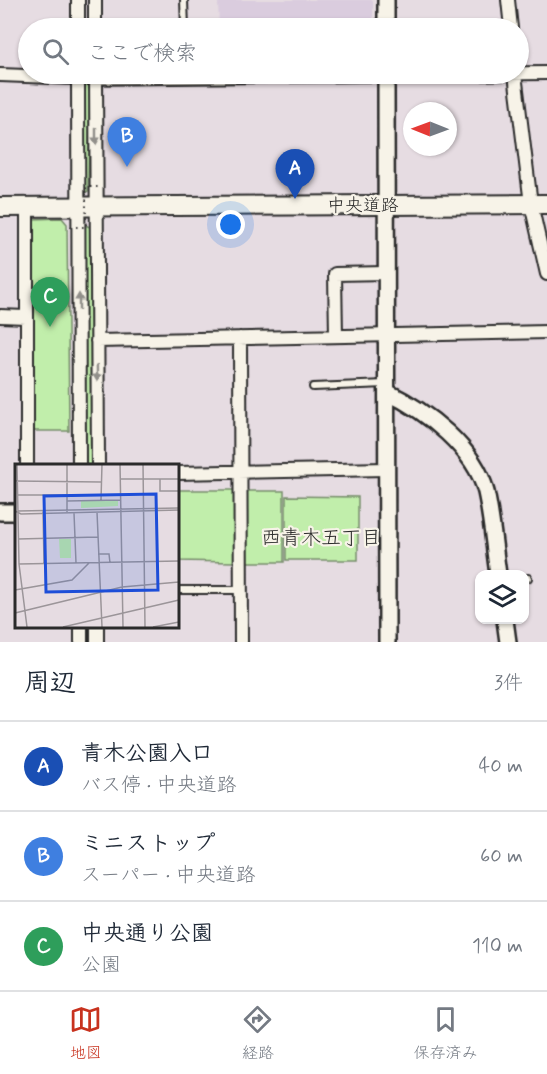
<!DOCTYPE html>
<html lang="ja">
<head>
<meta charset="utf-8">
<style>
  body { margin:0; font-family:Mynerve,"Klee One",sans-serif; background:#f2f2f3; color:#1f2937 }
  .controls { position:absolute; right:18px; bottom:18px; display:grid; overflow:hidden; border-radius:12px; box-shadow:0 2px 4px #0004 }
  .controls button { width:54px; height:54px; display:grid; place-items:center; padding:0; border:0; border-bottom:2px solid #e0e1e3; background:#fff; color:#1f2937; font:30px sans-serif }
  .compass { position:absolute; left:403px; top:102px; width:54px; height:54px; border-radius:50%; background:#fff; box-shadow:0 2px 4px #0004; rotate:271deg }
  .you { position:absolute; left:231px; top:225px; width:21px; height:21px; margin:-15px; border:4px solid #fff; border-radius:50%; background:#1a73e8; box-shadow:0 0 0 9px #1a73e833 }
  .badge { display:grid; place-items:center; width:39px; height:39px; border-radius:50%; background:#c8321e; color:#fff; font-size:20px; font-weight:700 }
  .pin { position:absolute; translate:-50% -50px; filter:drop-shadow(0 2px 3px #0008) }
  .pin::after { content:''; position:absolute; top:32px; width:21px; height:18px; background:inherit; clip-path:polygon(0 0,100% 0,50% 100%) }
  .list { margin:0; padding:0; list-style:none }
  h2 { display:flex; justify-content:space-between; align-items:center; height:78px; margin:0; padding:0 24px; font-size:26px }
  h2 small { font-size:20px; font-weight:400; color:#747a83 }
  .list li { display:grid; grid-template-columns:39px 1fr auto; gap:18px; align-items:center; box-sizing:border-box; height:90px; padding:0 24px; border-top:2px solid #e0e1e3 }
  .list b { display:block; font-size:22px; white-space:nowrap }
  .list p { margin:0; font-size:20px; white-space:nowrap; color:#747a83 }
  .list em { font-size:20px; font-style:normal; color:#747a83 }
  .icon { flex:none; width:33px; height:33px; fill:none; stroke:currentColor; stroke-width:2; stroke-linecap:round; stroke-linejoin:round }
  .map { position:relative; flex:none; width:547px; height:642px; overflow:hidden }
  .search { position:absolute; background:#fff; box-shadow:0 2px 4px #0004; left:18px; right:18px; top:18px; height:66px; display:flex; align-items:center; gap:15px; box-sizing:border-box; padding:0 21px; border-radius:33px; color:#747a83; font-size:22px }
  .sheet { height:348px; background:#fff }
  nav { display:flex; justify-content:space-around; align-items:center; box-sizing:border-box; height:84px; border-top:2px solid #e0e1e3; background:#fff; font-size:16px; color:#747a83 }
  nav a { display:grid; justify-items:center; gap:3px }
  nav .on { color:#c8321e }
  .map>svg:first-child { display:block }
  .built { fill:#daccde }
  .green { fill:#c1eeab; stroke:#768c6b; stroke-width:1.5 }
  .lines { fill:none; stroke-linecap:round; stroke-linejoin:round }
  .service-casing { stroke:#2b2b2b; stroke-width:10 }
  .minor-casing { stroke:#2b2b2b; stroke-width:16 }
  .tertiary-casing { stroke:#2b2b2b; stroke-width:20 }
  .secondary-casing { stroke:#2b2b2b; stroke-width:22 }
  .service { stroke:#f7f3e8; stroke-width:6 }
  .minor { stroke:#f7f3e8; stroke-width:12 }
  .tertiary { stroke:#f7f3e8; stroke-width:15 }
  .secondary { stroke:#f7f3e8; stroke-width:18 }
  .path-bridge { stroke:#2b2b2b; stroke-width:2; stroke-dasharray:1.5 4.5; stroke-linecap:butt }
  .oneway { fill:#918f8a }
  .labels { text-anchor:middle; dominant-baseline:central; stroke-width:4.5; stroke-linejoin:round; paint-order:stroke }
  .street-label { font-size:18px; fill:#2b2b2b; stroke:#f7f3e8 }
  .neighbourhood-label { font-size:20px; fill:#2b2b2b; stroke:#f7f3e8 }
  .inset-road { fill:none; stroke:#9b9599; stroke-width:1.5 }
  .view { fill:#1d4ed8; fill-opacity:0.15; stroke:#1d4ed8; stroke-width:3 }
  .inset-edge { fill:none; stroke:#2b2b2b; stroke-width:3 }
</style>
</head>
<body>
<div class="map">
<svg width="547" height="642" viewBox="0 0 547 642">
  <rect width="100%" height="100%" fill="#e6dce2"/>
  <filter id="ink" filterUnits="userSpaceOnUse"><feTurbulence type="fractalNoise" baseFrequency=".0167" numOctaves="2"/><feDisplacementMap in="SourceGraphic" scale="12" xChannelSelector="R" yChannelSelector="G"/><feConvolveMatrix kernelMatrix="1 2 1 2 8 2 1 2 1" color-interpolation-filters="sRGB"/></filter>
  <g filter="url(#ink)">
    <path class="built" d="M218,0H373V28H219Z"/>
    <path class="green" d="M83,83H90C90,119 88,155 88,191L85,193L83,192Z
      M62,218L67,224L69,431H32L33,219Z
      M85,225L90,227L91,465H84L83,227Z
      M177,490H234V562L177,561Z
      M247,491H284V562H247Z
      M286,496L358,497V560H286Z"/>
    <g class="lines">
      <defs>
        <path id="service" d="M184,0L185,28
          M313,387L386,384
          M524,579L528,578
          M177,590H241"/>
        <path id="minor" d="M95,0V28
          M508,0L511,28
          M78,28V0
          M78,74L79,465
          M96,74L98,465
          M515,74L531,204L547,274
          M0,75L78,78L547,73
          M0,316L26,317
          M336,336L335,274L386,273
          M240,338L241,642
          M97,341L547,332
          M27,465V208
          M177,473L386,469
          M81,626V642
          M97,642V626"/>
        <path id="tertiary" d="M386,0V28
          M386,74L387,642
          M387,392C426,411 475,448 486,492C492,519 494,547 498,574
          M0,512H16
          M505,620L508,642"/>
        <path id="secondary" d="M0,207L547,204"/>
      </defs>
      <use href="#service" class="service-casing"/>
      <use href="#minor" class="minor-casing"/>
      <use href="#tertiary" class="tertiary-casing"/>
      <use href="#secondary" class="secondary-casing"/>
      <use href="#service" class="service"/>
      <use href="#minor" class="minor"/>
      <use href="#tertiary" class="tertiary"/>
      <use href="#secondary" class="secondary"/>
      <path class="path-bridge" d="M70,227H86V187H102"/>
    </g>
    <defs><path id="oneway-solid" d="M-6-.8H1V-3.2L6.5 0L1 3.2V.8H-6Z" transform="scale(1.5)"/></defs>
    <g class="oneway">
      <use href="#oneway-solid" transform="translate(96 136) rotate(90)"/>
      <use href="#oneway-solid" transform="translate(79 302) rotate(-90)"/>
      <use href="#oneway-solid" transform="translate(97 373) rotate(89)"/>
    </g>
  </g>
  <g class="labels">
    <g class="street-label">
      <text x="363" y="206">中央道路</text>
    </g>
    <g class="neighbourhood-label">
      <text x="321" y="538">西青木五丁目</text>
    </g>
  </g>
  <g transform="translate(15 464)">
    <rect width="164" height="164" fill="#e6dce2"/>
    <path d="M66,37H103V42L66,44ZM44,75H56V94H45Z" fill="#c1eeab"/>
    <path class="inset-road" d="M2,0L4,100L12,163M105,0L108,163M128,0L130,163M105,15H164M145,15V27H164M0,17L86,18M2,31H52M86,36L87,0M52,37L105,36M0,47L6,50L164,46M3,47L164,44M28,47L29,100M52,48V0M82,48L87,163M59,49L61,99M3,75L83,73M83,90H94L95,99M4,100L164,97M0,126L57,116L74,99M0,149L107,123L164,118M48,163L164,136M138,163L164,158"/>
    <path class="view" d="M141,30L143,126L31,128L29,32Z"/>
    <rect width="164" height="164" class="inset-edge"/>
  </g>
</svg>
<div class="controls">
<button><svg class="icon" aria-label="layers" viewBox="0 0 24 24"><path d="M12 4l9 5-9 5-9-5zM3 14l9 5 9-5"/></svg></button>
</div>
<svg class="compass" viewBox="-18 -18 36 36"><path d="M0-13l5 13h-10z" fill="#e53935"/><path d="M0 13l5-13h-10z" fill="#747a83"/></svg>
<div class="you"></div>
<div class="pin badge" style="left:295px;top:199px;background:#1a4fb4">A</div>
<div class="pin badge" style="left:127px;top:167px;background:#3f7fe0">B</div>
<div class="pin badge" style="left:50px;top:327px;background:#2e9e5b">C</div>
<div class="search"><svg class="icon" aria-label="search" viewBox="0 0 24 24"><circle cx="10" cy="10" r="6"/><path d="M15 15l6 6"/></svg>ここで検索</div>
</div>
<section class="sheet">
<h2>周辺<small>3件</small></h2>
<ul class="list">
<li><span class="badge" style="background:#1a4fb4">A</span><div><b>青木公園入口</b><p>バス停 · 中央道路</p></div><em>40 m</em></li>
<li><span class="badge" style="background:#3f7fe0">B</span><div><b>ミニストップ</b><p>スーパー · 中央道路</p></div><em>60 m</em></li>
<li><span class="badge" style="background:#2e9e5b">C</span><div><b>中央通り公園</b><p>公園</p></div><em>110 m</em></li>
</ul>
</section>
<nav>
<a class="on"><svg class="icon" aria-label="map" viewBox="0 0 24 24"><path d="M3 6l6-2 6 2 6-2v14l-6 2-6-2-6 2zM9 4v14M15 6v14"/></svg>地図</a>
<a><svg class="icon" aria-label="directions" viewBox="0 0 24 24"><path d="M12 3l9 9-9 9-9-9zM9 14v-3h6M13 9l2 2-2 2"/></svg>経路</a>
<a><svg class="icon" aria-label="saved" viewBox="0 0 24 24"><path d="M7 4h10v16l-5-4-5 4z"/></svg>保存済み</a>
</nav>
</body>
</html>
